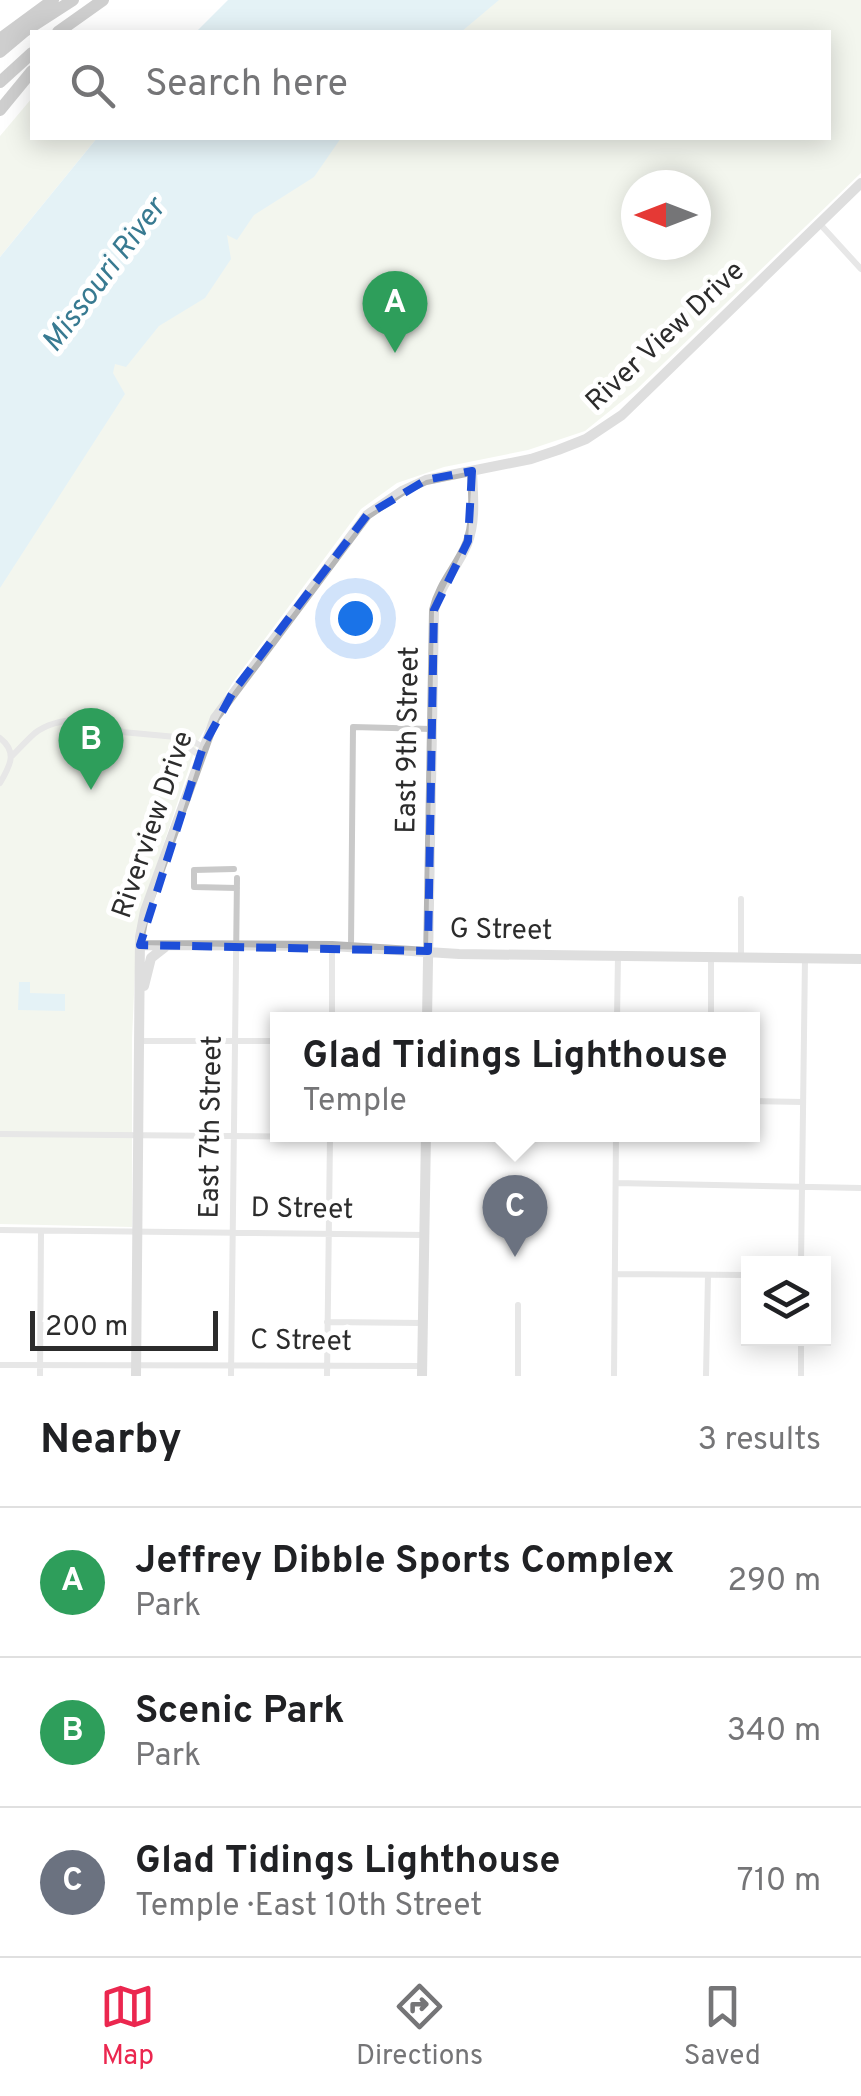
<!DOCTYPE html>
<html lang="en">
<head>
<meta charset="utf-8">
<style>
  body { margin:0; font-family:Overpass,sans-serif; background:#f2f2f2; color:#202124 }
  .controls { position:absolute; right:30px; bottom:30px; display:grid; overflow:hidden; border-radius:0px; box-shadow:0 5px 25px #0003 }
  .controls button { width:90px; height:90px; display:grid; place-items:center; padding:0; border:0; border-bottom:2px solid #e0e0e0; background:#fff; color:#202124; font:50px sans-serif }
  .compass { position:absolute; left:621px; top:170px; width:90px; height:90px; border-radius:50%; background:#fff; box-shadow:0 5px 25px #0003; rotate:270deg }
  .scale { position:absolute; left:30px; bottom:25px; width:188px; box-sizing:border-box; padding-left:10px; border:5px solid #2c2c2c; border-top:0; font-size:28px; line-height:35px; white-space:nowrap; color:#2c2c2c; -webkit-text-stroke:8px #fff; paint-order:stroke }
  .you { position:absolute; left:355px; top:618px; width:35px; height:35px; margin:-25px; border:8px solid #fff; border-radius:50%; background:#1a73e8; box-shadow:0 0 0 15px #1a73e833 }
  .badge { display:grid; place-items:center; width:65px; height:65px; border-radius:50%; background:#eb274f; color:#fff; font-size:32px; font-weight:700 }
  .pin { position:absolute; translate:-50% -82px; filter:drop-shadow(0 2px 5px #0008) }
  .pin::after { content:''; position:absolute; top:52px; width:35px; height:30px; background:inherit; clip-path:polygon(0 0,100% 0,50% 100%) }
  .popup { position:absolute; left:270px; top:1012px; width:490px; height:130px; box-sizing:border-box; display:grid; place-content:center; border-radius:0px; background:#fff; filter:drop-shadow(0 2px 8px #0005); font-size:32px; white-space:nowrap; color:#757577 }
  .popup b { font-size:38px; color:#202124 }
  .popup::after { content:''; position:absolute; left:50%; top:100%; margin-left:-20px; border:20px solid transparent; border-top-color:#fff }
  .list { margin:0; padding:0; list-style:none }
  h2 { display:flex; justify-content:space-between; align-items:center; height:130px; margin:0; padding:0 40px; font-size:42px }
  h2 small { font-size:32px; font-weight:400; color:#757577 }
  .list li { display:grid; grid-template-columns:65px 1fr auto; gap:30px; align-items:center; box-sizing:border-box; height:150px; padding:0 40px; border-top:2px solid #e0e0e0 }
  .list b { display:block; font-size:38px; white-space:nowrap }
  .list p { margin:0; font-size:32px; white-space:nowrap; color:#757577 }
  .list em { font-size:32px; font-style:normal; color:#757577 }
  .icon { flex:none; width:55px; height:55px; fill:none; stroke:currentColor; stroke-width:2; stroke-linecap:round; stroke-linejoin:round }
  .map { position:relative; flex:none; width:861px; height:1376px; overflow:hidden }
  .search { position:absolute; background:#fff; box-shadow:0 5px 25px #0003; left:30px; right:30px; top:30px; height:110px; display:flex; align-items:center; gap:25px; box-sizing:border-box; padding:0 35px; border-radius:0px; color:#757577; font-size:38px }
  .sheet { height:580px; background:#fff }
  nav { display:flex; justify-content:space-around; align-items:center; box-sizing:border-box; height:140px; border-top:2px solid #e0e0e0; background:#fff; font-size:28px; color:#757577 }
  nav a { display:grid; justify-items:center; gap:5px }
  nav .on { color:#eb274f }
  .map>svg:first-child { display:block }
  .green { fill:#e5ebd9; fill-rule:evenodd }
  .water { fill:#c4e2ec }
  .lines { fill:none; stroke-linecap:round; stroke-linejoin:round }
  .street { stroke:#c9c9c9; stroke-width:6 }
  .secondary { stroke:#b6b6b6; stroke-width:10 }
  .highway { stroke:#939393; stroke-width:12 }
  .marked { fill:none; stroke:#1d4ed8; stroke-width:8; stroke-dasharray:20 12; stroke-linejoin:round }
  .labels { text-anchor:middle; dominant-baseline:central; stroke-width:10; stroke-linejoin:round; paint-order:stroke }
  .street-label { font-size:28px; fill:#2c2c2c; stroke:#fff }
  .water-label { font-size:30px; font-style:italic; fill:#387a91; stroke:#fff }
</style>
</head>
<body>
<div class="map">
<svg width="861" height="1376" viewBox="0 0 861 1376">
  <rect width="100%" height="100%" fill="#fff"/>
  <path class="green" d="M444,0H861V173L637,389L585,431L528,450L444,467L397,483L361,509L233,682L198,741L142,909L136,949L132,1039V1227L0,1224V525L99,379L288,138H828V32H407ZM636,185H696V245H636Z
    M32,98V138H97L0,257V136Z"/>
  <path class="water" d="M228,0H499L461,32H196Z
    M97,138H341L314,177L254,215L237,240L227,235L231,259L205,298L159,326L126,367L115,364L113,373L125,394L0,588V257Z
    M19,982H30V993L65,994V1011L18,1010Z"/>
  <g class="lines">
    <path class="street" d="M819,223L861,269
      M79,722C87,731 110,736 122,732L187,738L203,747
      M0,738C18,752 10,766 0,783
      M179,740L200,756
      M11,757C19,749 27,740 35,733C56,717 103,714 122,732
      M234,869L194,870V887L237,888
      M351,946L353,727L431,729
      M741,957V899
      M332,1020V946
      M617,1020L618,956
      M711,1020V957
      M140,1041H278
      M752,1101L803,1102
      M0,1134L330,1137
      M616,1183L861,1188
      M0,1230L424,1235
      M801,1264L805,958
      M615,1274L748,1275
      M518,1305V1376
      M327,1322L422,1323
      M0,1365L422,1366
      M40,1376L41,1231
      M231,1376L237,878
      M327,1376L330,1137
      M614,1376L616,1134
      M706,1376L708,1275
      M801,1376V1338"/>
    <path class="secondary" d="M140,945L332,946L459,954L861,959
      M144,986L151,958L165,947
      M427,1020L434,610C440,584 457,568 467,544C476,522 473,495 472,471
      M136,1376L140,937L145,911L215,718L367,515L402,491L426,480L531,459L558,450L586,439L622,415L861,183
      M422,1376L426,1134"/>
    <path class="highway" d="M58,32L103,0
      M0,39L53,0
      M0,52L25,31L73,0
      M0,82L32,53
      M0,110L32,71"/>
  </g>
  <path d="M0 0H861V1376H0ZM472,471L468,541L434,610L428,951L140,945L203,747L233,692L367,515L426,480Z" fill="#fff" fill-opacity=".55" fill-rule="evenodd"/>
  <path class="marked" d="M472,471L468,541L434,610L428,951L140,945L203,747L233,692L367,515L426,480Z"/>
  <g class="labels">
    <g class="street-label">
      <text transform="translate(666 337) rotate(-43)">River View Drive</text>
      <text transform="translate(409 740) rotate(-89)">East 9th Street</text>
      <text transform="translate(154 825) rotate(-71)">Riverview Drive</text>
      <text transform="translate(501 931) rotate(1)">G Street</text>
      <text transform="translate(212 1127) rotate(-89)">East 7th Street</text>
      <text transform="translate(302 1210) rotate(1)">D Street</text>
      <text transform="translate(301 1342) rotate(1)">C Street</text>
    </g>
    <g class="water-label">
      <text transform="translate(105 276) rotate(-53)">Missouri River</text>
    </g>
  </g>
</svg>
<div class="controls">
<button><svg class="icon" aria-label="layers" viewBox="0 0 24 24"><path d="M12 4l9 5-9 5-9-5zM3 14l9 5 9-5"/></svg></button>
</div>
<svg class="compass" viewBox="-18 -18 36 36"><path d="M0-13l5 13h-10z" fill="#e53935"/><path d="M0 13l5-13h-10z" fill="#757577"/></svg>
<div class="scale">200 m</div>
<div class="you"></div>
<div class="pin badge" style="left:395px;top:353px;background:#2e9e5b">A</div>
<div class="pin badge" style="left:91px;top:790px;background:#2e9e5b">B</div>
<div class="pin badge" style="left:515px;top:1257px;background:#6b7280">C</div>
<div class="popup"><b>Glad Tidings Lighthouse</b>Temple</div>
<div class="search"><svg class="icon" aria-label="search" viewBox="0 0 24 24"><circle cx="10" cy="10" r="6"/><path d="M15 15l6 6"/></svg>Search here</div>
</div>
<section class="sheet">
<h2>Nearby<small>3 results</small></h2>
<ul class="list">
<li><span class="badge" style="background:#2e9e5b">A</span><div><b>Jeffrey Dibble Sports Complex</b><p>Park</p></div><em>290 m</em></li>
<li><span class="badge" style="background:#2e9e5b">B</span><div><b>Scenic Park</b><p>Park</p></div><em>340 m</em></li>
<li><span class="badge" style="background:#6b7280">C</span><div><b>Glad Tidings Lighthouse</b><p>Temple · East 10th Street</p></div><em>710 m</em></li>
</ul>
</section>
<nav>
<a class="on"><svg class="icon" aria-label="map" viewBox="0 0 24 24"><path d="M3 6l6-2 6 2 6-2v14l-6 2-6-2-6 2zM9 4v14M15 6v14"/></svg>Map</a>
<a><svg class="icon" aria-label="directions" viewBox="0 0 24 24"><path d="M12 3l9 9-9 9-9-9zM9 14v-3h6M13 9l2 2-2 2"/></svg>Directions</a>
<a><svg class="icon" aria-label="saved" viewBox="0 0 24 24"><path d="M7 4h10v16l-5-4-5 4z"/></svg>Saved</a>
</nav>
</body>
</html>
